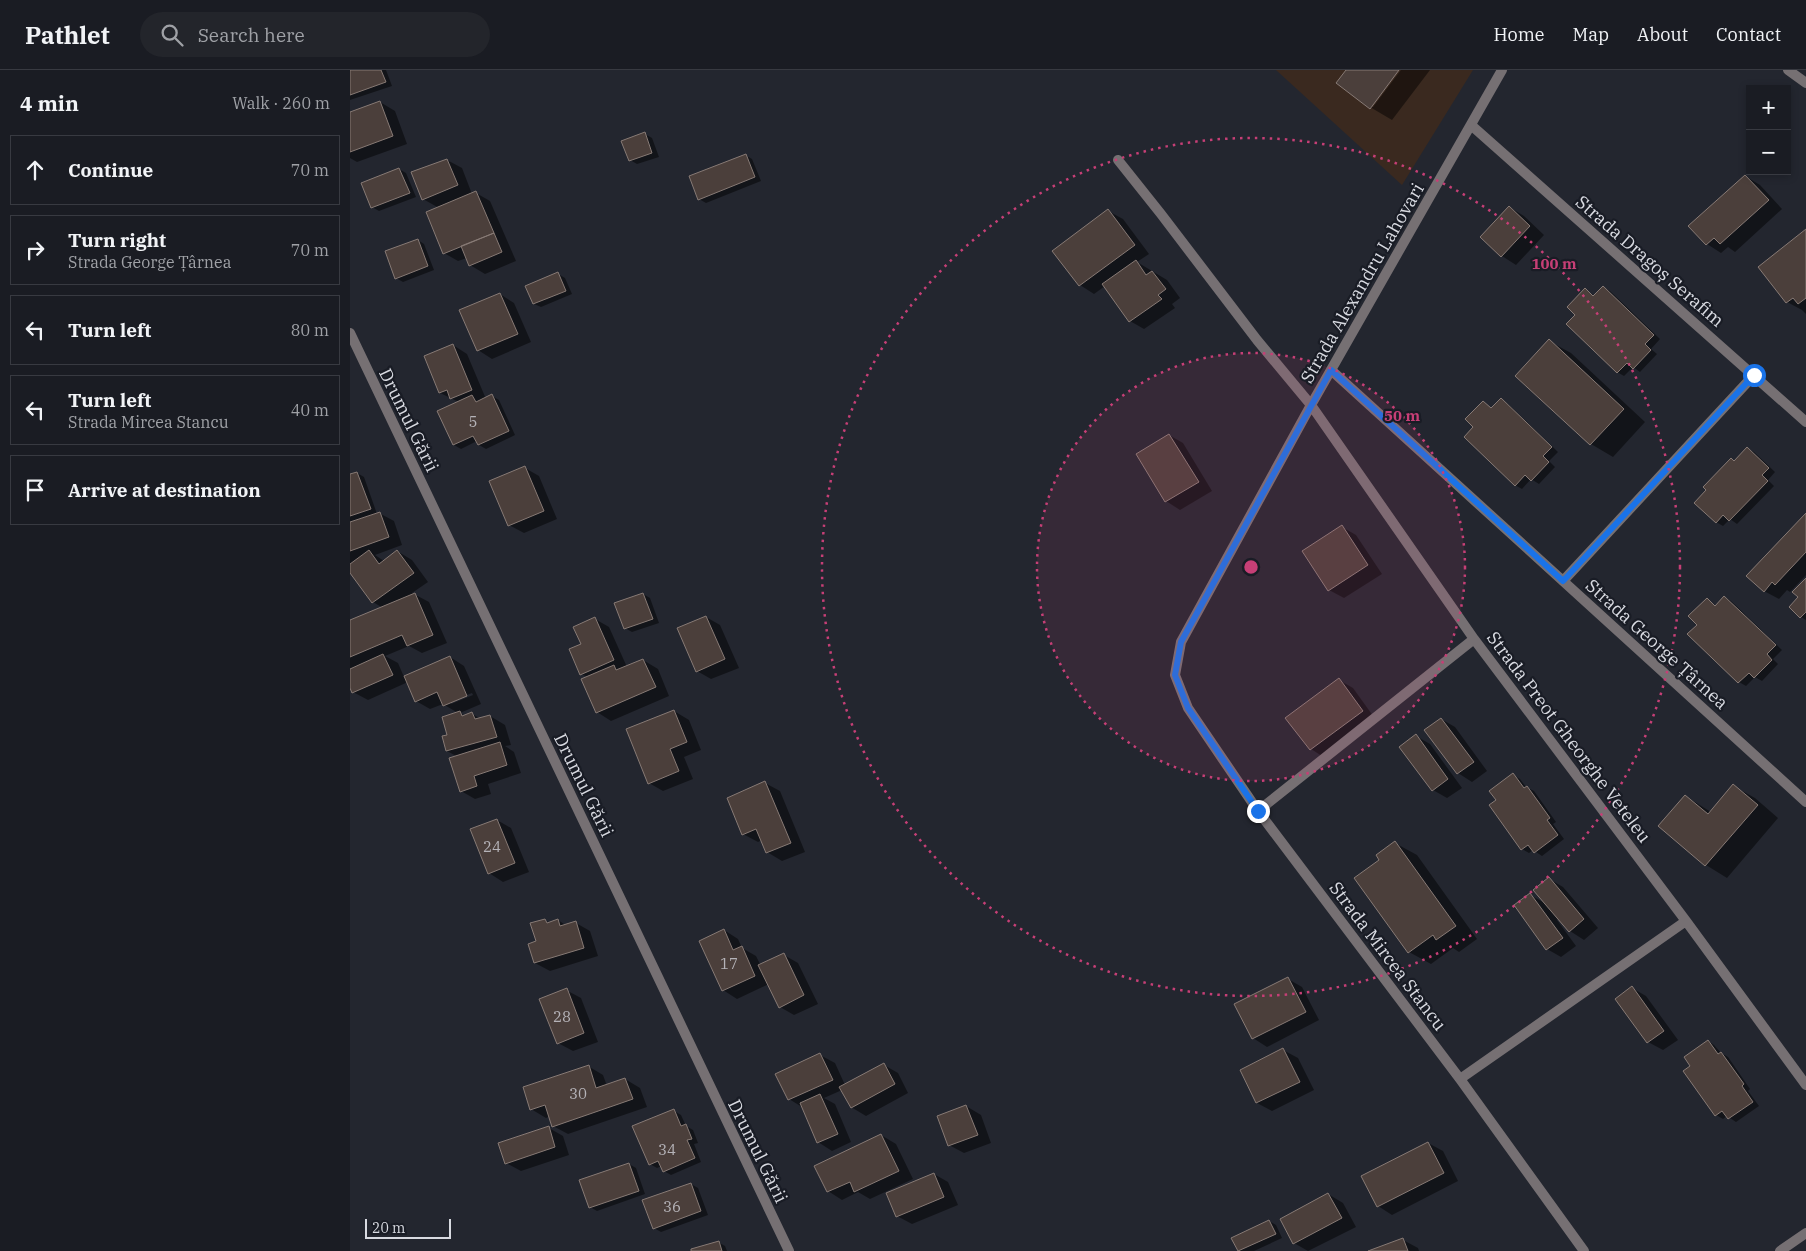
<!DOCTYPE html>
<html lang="en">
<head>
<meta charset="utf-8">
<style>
  body { margin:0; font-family:"IBM Plex Serif",serif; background:#23252b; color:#f1f3f6 }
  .controls { position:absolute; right:15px; top:15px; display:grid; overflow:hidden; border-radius:0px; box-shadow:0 2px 8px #0003 }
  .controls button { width:45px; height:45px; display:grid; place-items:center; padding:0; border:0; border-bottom:1px solid #383a41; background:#1a1c23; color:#f1f3f6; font:25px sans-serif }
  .scale { position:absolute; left:15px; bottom:12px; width:86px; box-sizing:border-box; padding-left:5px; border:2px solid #d8dae1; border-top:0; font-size:14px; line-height:18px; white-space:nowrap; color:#d8dae1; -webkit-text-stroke:4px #191c25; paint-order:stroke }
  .stop { position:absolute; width:15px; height:15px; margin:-11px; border:4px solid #1a73e8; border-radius:50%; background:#fff }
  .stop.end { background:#1a73e8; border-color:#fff; box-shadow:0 1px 5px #0008 }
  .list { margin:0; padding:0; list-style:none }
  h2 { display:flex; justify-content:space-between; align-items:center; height:65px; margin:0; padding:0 20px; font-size:21px }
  h2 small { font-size:16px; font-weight:400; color:#9fa1a6 }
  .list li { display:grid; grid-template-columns:32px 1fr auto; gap:15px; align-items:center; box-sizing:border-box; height:70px; margin:0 10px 10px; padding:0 10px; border:1px solid #383a41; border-radius:0px }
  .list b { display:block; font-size:19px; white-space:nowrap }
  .list p { margin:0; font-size:16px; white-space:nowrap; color:#9fa1a6 }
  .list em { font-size:16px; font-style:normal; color:#9fa1a6 }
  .icon { flex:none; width:28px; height:28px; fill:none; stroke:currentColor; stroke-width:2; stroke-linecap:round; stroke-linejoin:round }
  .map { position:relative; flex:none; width:1456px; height:1181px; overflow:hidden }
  header { display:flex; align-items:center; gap:30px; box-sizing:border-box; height:70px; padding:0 25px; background:#1a1c23; border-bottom:1px solid #383a41 }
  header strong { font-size:24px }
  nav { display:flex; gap:28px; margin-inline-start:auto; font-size:18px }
  .search { width:350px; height:45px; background:#23252b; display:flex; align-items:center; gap:12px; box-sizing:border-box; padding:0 18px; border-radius:28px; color:#9fa1a6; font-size:19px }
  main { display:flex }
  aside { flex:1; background:#1a1c23 }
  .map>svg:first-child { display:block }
  .industrial { fill:#3a291f }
  .shadow { fill:#0007; fill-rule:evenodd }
  .building { fill:#4b3f3b; stroke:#877a75 }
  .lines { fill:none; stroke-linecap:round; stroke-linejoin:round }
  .street { stroke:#767073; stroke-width:10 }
  .route { stroke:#1a73e8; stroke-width:6 }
  .ring { fill:none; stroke:#c63f76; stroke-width:2.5; stroke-dasharray:2.5 5 }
  .labels { text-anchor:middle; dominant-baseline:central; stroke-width:4.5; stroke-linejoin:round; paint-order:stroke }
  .number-label { font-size:15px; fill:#b5b3b8 }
  .street-label { font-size:18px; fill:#d8dae1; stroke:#191c25 }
  .centre { fill:#c63f76; stroke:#191c25; stroke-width:2.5 }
  .ring-label { font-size:15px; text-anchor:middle; font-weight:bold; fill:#c63f76; stroke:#191c25; stroke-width:4.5; stroke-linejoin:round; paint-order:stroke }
</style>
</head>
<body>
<header>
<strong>Pathlet</strong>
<div class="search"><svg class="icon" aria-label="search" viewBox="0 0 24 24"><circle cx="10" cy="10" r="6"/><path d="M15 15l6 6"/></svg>Search here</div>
<nav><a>Home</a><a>Map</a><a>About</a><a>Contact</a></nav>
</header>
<main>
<aside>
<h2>4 min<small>Walk · 260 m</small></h2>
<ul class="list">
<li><svg class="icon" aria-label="ahead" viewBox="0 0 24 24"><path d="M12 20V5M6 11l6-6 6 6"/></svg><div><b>Continue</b></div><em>70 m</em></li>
<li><svg class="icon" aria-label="right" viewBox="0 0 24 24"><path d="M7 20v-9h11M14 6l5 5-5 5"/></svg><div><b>Turn right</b><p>Strada George Țârnea</p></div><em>70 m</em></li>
<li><svg class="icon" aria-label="left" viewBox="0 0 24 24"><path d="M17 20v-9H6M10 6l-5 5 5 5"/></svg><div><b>Turn left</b></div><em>80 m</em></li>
<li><svg class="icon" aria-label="left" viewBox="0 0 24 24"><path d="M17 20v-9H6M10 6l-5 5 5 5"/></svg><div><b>Turn left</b><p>Strada Mircea Stancu</p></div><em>40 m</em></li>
<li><svg class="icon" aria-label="arrive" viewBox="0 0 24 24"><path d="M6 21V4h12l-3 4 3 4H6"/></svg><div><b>Arrive at destination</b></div></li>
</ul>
</aside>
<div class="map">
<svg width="1456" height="1181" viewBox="0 0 1456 1181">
  <rect width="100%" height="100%" fill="#23262f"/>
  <path class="industrial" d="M926,0H1123L1052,115Z"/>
  <path class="shadow" d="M0,0H36L42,16L0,30Z
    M1051,0H1080L1042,50L1020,37H1023Z
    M30,32L45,41L57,74L7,92L0,88V43Z
    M295,64L302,68L309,87L287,94L280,90Z
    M395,85L402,89L411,111L356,133L349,129Z
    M97,90L112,98L122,124L126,123L140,131L166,191L135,204L120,195L117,188L108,191L94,183L89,138L73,129Z
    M49,99L56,103L66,127L29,141L22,137Z
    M1395,106L1410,115L1432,139L1385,182L1378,177L1371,183L1357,174L1340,156Z
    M1159,137L1174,146L1194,165L1166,195L1152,186Z
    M758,141L773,149L799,184L787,192L817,210L830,228L822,234L825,238L794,259L780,251L755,216L744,224L730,215Z
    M1456,161V244L1452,240L1437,232Z
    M68,170L74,174L84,200L53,212L46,208Z
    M208,204L215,208L222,224L191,237L184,234L177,217Z
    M1253,217L1260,221L1310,269L1301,279L1307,284L1290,302L1283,297L1274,306L1267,302L1227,245L1235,220L1245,226Z
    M150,224L164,233L181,272L142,289L128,280Z
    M1199,271L1221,283L1295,352L1263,387L1241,374L1167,306Z
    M103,275L117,284L136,329L142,326L149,330L165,365L136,379L129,375L127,371L111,379L104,375L89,342L109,332L90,323Z
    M1151,330L1158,334L1208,382L1199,391L1205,397L1189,414L1181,409L1172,419L1165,415L1125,357L1133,332L1142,339Z
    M819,365L833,373L862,421L830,440L816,431Z
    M1397,378L1404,382L1425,402L1418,410L1424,416L1387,454L1380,449L1373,456L1366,452L1385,392Z
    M175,398L189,406L207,449L174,463L159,455Z
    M7,403L14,407L27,444L29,443L44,451L52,475L25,485L34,491L47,481L62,490L78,512L62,523L79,532L97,573L72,583L59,576L35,586L48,593L54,607L100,587L114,596L131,634L110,643L115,646L122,644L131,649L140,646L155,655L161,675L155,676L164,682L171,703L138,714L141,724L125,729L111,721L108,687L97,681L99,666L108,643L93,634L80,639L66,631L58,612L18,630L3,622L0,615V551L33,538L23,532L0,501L2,493L0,494V405ZM122,623L123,625L101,634V631Z
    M1456,444V505L1440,522L1437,520L1429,529L1414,521Z
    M992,457L1006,465L1032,504L994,528L979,520Z
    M1456,509V550L1451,547L1449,527Z
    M293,524L300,528L309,553L282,562L275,558Z
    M1375,527L1381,531L1432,580L1423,589L1428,594L1412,611L1405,607L1396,616L1389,612L1339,564L1349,555L1357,529L1366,536Z
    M356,547L370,555L389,598L361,609L347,601Z
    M245,549L259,557L277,597L293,590L308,599L319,626L261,651L247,642L238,607L231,604L232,575Z
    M989,610L1003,618L1026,650L975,688L961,679Z
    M324,641L339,650L351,680L334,687L343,709L313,721L299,713Z
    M1091,649L1105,657L1137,701L1122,712L1108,703Z
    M1066,666L1080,674L1112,718L1097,728L1083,720Z
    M1163,705L1170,709L1176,717L1184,721L1206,752L1203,754L1214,769L1192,786L1183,780L1179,783L1172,779Z
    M415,713L430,721L455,782L432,791L417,782L412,770L408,772L393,764Z
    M1383,716L1405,728L1428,748L1377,808L1356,795L1335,726L1361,742Z
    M147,750L161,758L179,802L153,812L139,803Z
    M1045,773L1067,785L1127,869L1109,882L1103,878L1081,894L1059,882L1031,790Z
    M1199,809L1213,817L1248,858L1234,870L1220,861L1209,849L1207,850L1226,876L1211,887L1197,879L1180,825L1195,833Z
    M195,850L200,853L208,850L217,856L226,853L240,861L248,886L200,901L185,893L187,872Z
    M374,860L388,869L392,878L406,886L411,896L434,885L448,893L468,934L444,945L430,937L419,914L387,929L373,920Z
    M938,909L952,917L969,950L917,977L903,968Z
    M1282,918L1296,926L1328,970L1313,980L1298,972Z
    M216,920L231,928L248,972L223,981L208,973Z
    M1358,971L1364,975L1371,983L1378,987L1400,1019L1398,1021L1409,1036L1386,1052L1377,1046L1373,1049L1366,1045L1342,997Z
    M933,980L948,988L964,1020L922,1041L907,1033L891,1000Z
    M470,985L485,993L495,1015L534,995L548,1003L558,1023L516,1046L501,1037L492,1020L474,1028L485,1034L501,1072L482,1081L468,1072L452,1037L439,1029Z
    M238,996L253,1005L257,1016L275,1009L290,1018L297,1037L218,1064L203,1056L200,1046L196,1048L181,1039Z
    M616,1036L631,1045L641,1073L614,1083L599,1075Z
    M324,1041L331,1045L336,1056L343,1060L348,1073L344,1074L351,1092L321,1105L314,1101L312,1096L307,1098L300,1094Z
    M199,1058L213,1066L219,1085L171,1101L156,1093Z
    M531,1065L546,1074L563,1109L520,1129L508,1122L492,1130L478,1121Z
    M1078,1073L1093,1081L1108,1111L1042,1145L1028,1136Z
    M279,1094L286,1098L295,1124L247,1141L240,1137Z
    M584,1104L598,1112L608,1135L562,1154L547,1146Z
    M341,1114L348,1118L358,1145L311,1162L304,1158Z
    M978,1124L993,1133L1006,1157L958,1181L944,1173Z
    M919,1151L926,1155L932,1168L904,1181H889L883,1168Z
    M1053,1170L1068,1178L1069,1181H1022Z
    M368,1172L375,1176L377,1181H343Z"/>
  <path class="building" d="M0,0H31L36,12L0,25Z
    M996,0H1049L1020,39L986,13Z
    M30,31L43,66L0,82V42Z
    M295,62L302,83L279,91L271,71Z
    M396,84L405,107L348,130L339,106Z
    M97,89L108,115L72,130L61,102Z
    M49,98L60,123L21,138L11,113Z
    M1395,105L1419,130L1370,174L1364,168L1356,175L1338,156Z
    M126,121L144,163L93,184L76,142Z
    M1159,136L1180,156L1151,187L1130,167Z
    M758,139L785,175L729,216L702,181Z
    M1456,159V228L1448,234L1443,228L1436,233L1408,197Z
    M144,163L152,182L119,196L111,176Z
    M68,169L78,196L45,209L35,181Z
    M786,190L796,205L802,201L816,219L808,225L812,229L779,252L752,214Z
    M208,202L216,221L183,234L175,216Z
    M1253,216L1304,265L1295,274L1301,280L1283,299L1277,293L1267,303L1216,254L1225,245L1217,237L1235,218L1243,226Z
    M150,223L168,264L127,281L109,240Z
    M1199,269L1274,339L1240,375L1165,306Z
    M103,274L122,320L100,329L97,320L89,323L74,286Z
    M142,324L159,361L128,375L123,366L103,375L87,341L122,325L126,332Z
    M1151,328L1202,377L1193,386L1199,392L1181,411L1175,405L1165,416L1114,367L1123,357L1115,349L1133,331L1141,338Z
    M819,364L849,412L815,432L786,384Z
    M1397,377L1419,398L1412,405L1418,411L1379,451L1373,445L1366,453L1344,433L1356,420L1353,417L1381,388L1384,391Z
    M175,396L194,441L158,456L139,411Z
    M7,402L21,439L0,446V404Z
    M30,442L39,467L0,481V452Z
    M1456,443V482L1425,515L1422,512L1414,522L1396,506Z
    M992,455L1018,495L978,521L952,481Z
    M19,480L29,494L47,480L64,503L22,533L0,503V494Z
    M1456,508V542L1450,548L1439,537L1448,527L1442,522Z
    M65,523L83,565L57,576L52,565L0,587V550Z
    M293,523L303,549L274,559L264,533Z
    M1374,526L1426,575L1417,584L1422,590L1404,608L1399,603L1388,613L1337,564L1347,555L1338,546L1357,528L1365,536Z
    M356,546L375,589L346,602L327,558Z
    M245,547L264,590L230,605L219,579L231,574L223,557Z
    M33,584L43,605L2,623L0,618V599Z
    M100,586L117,626L93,636L87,622L65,632L54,606Z
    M293,589L306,617L246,643L231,609L264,595L266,600Z
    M989,608L1013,641L960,680L935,648Z
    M324,640L337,672L320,679L329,701L298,714L276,659Z
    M110,641L112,646L122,642L125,649L140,645L147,667L96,681L92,666L97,665L92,647Z
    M1091,648L1124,692L1107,704L1074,660Z
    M1066,664L1098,709L1082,721L1049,677Z
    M150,672L157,695L124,706L127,716L110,722L99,688Z
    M1163,703L1174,718L1177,716L1200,748L1197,750L1208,765L1184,783L1178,775L1171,780L1139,735L1146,730L1139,721Z
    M415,711L441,773L416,783L406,759L392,765L377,728Z
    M1383,714L1408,735L1355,796L1308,756L1335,725L1358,744Z
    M147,749L165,793L138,804L120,759Z
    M1045,771L1106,856L1086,870L1083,865L1058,883L1004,808L1029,790L1026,785Z
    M1199,807L1234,849L1219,862L1183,820Z
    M1180,823L1213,868L1196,880L1164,835Z
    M195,849L197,853L208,849L210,856L226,851L234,878L184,893L178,874L186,871L180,853Z
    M374,859L383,880L392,876L405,906L372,921L349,871Z
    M434,883L454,925L429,938L408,895Z
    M938,907L956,942L902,969L884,934Z
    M1282,916L1314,961L1297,973L1265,929Z
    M217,918L234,963L207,974L189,929Z
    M1358,970L1368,984L1371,982L1394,1014L1392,1016L1403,1032L1378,1049L1372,1041L1365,1046L1333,1001L1340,996L1334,987Z
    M933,978L950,1012L906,1033L890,1000Z
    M470,983L483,1010L438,1030L425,1004Z
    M534,993L545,1014L501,1038L489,1017Z
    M239,995L246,1018L275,1008L283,1029L202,1057L195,1035L180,1040L173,1017Z
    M470,1024L488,1064L467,1073L450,1033Z
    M616,1035L628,1065L598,1076L587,1046Z
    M324,1039L331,1056L336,1054L342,1069L337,1070L345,1088L313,1102L308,1091L299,1095L282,1056Z
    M199,1056L205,1077L155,1094L148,1073Z
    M531,1064L549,1101L504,1122L500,1112L477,1122L464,1096Z
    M1078,1072L1094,1103L1027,1137L1011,1106Z
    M279,1093L289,1121L239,1138L229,1110Z
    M584,1103L594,1127L546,1147L536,1123Z
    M341,1113L351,1141L303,1159L292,1130Z
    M978,1123L992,1148L943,1174L930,1149Z
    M919,1150L926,1164L888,1181L881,1168Z
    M1053,1168L1058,1181H1018Z
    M369,1171L372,1181H341V1179Z"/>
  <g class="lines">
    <path class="street" d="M1152,0L961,335L831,572L825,605L838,638L908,741L1110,1009L1234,1181
      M1438,0L1456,13
      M1121,55L1456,352
      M768,90L811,144L907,270L961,335L1124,569L1336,851L1456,1015
      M0,263L439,1181
      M981,300L1456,732
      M1213,511L1404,305
      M908,741L1124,569
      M1110,1009L1336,851
      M1430,1181L1456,1163"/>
  </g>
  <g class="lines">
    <path class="route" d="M908,741L838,638L825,605L831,572L981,300L1213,511L1404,305"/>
  </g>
  <circle cx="901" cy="497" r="214" fill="#c63f76" fill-opacity=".12"/>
  <g class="ring">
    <circle cx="901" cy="497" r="214"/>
    <circle cx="901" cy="497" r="429"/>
  </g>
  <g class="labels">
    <g class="number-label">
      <text x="123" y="351">5</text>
      <text x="142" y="776">24</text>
      <text x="379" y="893">17</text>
      <text x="212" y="946">28</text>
      <text x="228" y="1023">30</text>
      <text x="317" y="1079">34</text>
      <text x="322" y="1136">36</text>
    </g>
    <g class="street-label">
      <text transform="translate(1300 191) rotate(41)">Strada Dragoș Serafim</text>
      <text transform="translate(1012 213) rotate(-60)">Strada Alexandru Lahovari</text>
      <text transform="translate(59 350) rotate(64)">Drumul Gării</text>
      <text transform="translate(1307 574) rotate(42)">Strada George Țârnea</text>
      <text transform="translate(1219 667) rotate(53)">Strada Preot Gheorghe Veteleu</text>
      <text transform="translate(234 715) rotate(64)">Drumul Gării</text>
      <text transform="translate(1038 886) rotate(53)">Strada Mircea Stancu</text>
      <text transform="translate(408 1081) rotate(64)">Drumul Gării</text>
    </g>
  </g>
  <circle cx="901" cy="497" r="8" class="centre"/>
  <g class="ring-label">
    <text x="1204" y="199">100 m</text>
    <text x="1052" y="351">50 m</text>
  </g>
</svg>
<div class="controls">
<button>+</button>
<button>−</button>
</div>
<div class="scale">20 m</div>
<div class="stop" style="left:1404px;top:305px"></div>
<div class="stop end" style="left:908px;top:741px"></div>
</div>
</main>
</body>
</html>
